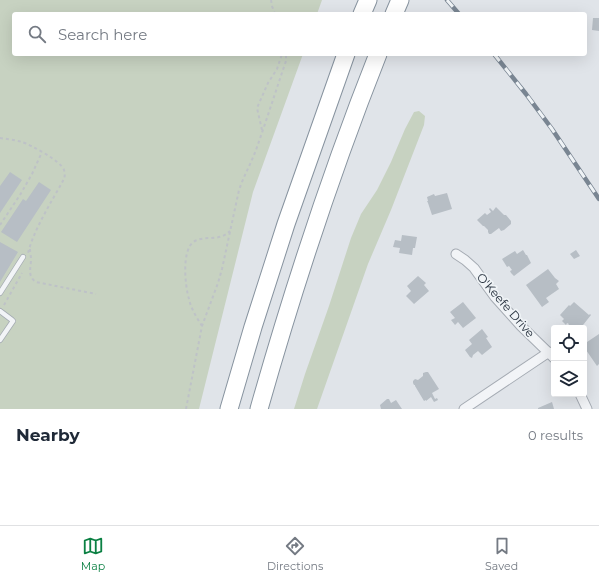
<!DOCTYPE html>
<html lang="en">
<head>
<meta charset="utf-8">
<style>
  body { margin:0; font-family:Montserrat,sans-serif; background:#f6f6f7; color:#1f2937 }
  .controls { position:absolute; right:12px; bottom:12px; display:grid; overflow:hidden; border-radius:4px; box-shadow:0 4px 16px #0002 }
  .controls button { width:36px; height:36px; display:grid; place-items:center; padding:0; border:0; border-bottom:1px solid #e0e1e3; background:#fff; color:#1f2937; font:20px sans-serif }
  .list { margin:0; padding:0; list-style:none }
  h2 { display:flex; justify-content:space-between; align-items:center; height:52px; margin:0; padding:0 16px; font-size:17px }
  h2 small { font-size:13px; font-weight:400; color:#747a83 }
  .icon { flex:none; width:22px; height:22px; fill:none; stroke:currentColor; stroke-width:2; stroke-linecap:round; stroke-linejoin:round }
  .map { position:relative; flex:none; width:599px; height:409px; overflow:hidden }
  .search { position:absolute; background:#fff; box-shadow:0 4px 16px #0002; left:12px; right:12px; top:12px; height:44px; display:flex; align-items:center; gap:10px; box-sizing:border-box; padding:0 14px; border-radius:4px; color:#747a83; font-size:15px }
  .sheet { height:116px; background:#fff }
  nav { display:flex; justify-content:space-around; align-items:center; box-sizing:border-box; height:56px; border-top:1px solid #e0e1e3; background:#fff; font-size:11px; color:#747a83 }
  nav a { display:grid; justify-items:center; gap:2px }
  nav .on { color:#0b8043 }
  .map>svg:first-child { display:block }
  .green { fill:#c7d2c1 }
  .building { fill:#b7bec5 }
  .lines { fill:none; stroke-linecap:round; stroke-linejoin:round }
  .service-casing { stroke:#a5abb3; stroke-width:6 }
  .minor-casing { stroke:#a5abb3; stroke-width:11 }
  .motorway-casing { stroke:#87939f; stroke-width:19 }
  .path { stroke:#bec2c7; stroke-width:2; stroke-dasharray:3 3; stroke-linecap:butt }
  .service { stroke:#f2f4f7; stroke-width:4.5 }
  .minor { stroke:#f2f4f7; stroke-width:9 }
  .motorway { stroke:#fff; stroke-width:17 }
  .rail-casing { stroke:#798592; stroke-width:4.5 }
  .rail { stroke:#eff3f6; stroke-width:3; stroke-dasharray:9; stroke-linecap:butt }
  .labels { text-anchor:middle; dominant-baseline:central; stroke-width:3.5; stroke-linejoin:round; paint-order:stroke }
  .street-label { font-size:12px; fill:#293340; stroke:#eff3f6 }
</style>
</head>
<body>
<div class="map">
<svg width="599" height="409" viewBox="0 0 599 409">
  <rect width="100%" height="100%" fill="#e0e4e9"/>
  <path class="green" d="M0,0H322L317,14H14V54H303L253,192L199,409H0Z
    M419,111L425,116L424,125L391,210L368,264L317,409H294L305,374L329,306L351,238L361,214L377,190L391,162L405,129L414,112Z"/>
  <path class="building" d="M593,18H599V31L592,30Z
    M10,172L22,180L0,213V186Z
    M39,182L51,190L17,242L1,232L23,199L26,201Z
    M447,193L452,209L432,215L428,203L427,201H428L427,197L434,194L435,196Z
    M496,207L504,215H506L511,221V224L504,230L501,231L499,228L491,234H489L488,232V230L484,226H483L477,220L485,213L487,215L491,212L489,209L490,208L493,211Z
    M402,235L417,237L415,248H413L412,255L399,253L400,248L393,247L395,240L401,241Z
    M0,242L18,252L0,282Z
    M523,250L526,255H527L531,263L514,276L511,273L510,271L512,270L509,266L507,267L502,259L515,251L517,254Z
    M576,250L580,256L574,259L570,254Z
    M548,269L555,278L559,281L556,284L559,289L546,298L549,302L542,307L526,285Z
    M418,276L426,283L424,285L429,291L414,304L406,296L411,291L407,286Z
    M463,302L476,318L463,328L458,322L455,325L451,320L455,318L450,312Z
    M574,302L589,315L590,314L591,315L583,325H582L579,328H568L567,327L569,324L567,323L566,325L562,321L564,319L560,315L569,305L570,306Z
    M482,329L488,337L486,338L492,347L482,355L478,351L473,355L472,358L470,357L465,350L472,344L469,340Z
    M599,334V364L597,366L584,347V344Z
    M426,372H428L439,389L432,393L435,399L437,398L438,400L434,402L431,397L426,401V400L424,401L415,386V385H414L413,383V381L415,379L418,380L423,376V373Z
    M387,399H389L391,403L396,400L402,409H381L380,405Z
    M552,402L554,409H538V408Z"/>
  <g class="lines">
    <defs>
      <path id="service" d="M0,293L23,257
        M0,311L12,320L13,321L0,340"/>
      <path id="minor" d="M456,254L465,260L474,268L495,297L521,326L554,358
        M580,394L587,409
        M464,409L549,352"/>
      <path id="motorway" d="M362,14L368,0
        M394,14L400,0
        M229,409L253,327L286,224L346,54
        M259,409C293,289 332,170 378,54"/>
    </defs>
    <use href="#service" class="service-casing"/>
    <use href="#minor" class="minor-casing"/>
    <use href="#motorway" class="motorway-casing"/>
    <path class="path" d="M271,0L272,6L275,14
      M262,130L257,108L268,83L277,69L282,54
      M0,138C7,139 15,140 22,142C31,145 61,161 64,170C65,173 65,176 64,179C52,201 34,229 28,253
      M0,225L20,195L32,174L42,152
      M30,249C30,252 31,256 31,259C31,268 27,276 36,282L96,294
      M4,305L22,273
      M202,326C197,318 191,309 189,299C185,286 181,248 195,241C207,235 219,242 230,231
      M186,409L202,326L218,283L222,269L239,190C244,175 252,162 257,147C267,119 276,90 286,61V54"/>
    <use href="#service" class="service"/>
    <use href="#minor" class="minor"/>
    <use href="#motorway" class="motorway"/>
    <defs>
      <path id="rail" d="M447,0L459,14
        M494,54L526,94L552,129L599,199"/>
    </defs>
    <use href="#rail" class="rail-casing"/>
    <use href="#rail" class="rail"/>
  </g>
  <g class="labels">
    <g class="street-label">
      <text transform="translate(506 305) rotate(49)">O'Keefe Drive</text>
    </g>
  </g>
</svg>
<div class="controls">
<button><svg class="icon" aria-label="locate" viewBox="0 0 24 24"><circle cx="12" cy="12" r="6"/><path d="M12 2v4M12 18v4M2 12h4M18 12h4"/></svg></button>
<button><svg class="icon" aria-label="layers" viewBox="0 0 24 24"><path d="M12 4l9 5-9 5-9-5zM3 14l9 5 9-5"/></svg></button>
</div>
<div class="search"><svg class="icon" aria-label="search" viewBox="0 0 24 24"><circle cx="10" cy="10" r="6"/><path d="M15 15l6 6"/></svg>Search here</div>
</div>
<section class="sheet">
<h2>Nearby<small>0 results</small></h2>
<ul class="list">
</ul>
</section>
<nav>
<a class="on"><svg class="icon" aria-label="map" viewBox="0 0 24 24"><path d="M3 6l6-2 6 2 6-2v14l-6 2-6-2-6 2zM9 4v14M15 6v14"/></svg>Map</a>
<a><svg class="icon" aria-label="directions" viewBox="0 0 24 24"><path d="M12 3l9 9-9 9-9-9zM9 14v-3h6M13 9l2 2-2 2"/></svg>Directions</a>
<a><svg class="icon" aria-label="saved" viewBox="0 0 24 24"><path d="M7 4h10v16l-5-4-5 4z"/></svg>Saved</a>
</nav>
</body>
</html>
